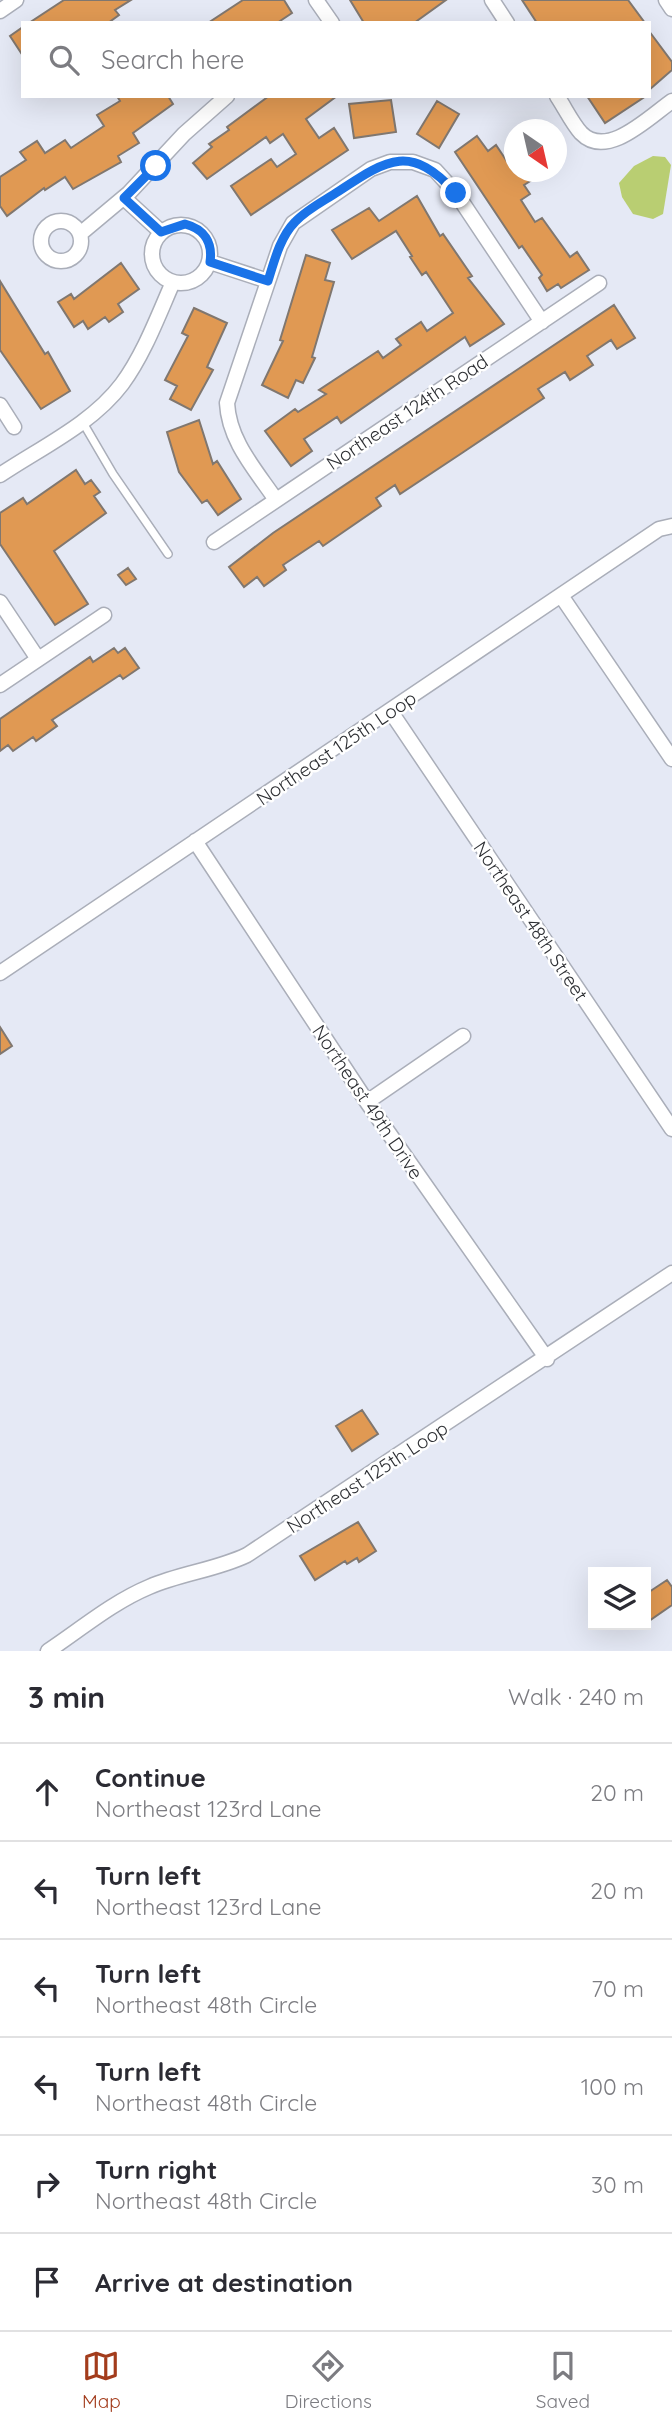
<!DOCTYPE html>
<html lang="en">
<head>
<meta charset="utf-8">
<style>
  body { margin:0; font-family:Quicksand,sans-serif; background:#f2f2f3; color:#2b2b33 }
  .controls { position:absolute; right:21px; bottom:21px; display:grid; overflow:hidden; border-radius:0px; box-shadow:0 7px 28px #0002 }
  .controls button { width:63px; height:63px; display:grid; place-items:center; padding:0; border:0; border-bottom:2px solid #e1e1e2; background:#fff; color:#2b2b33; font:35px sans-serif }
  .compass { position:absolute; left:504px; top:119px; width:63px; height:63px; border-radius:50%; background:#fff; box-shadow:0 7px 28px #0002; rotate:146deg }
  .stop { position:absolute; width:21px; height:21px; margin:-16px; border:5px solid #1a73e8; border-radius:50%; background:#fff }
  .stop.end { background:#1a73e8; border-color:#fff; box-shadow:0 2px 7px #0008 }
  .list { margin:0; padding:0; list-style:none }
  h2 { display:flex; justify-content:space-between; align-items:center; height:91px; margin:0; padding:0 28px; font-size:30px }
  h2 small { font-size:23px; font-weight:400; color:#7c7c81 }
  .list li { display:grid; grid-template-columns:46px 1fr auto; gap:21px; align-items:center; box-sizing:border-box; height:98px; padding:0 28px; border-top:2px solid #e1e1e2 }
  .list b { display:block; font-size:26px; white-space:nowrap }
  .list p { margin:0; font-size:23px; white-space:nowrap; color:#7c7c81 }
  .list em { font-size:23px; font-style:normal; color:#7c7c81 }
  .icon { flex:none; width:38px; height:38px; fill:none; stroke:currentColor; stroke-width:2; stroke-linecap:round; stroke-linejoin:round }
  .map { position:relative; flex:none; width:672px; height:1651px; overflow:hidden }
  .search { position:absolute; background:#fff; box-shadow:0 7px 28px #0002; left:21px; right:21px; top:21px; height:77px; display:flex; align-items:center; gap:18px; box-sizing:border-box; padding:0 24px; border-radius:0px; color:#7c7c81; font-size:26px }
  .sheet { height:679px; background:#fff }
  nav { display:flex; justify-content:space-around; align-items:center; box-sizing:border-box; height:98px; border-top:2px solid #e1e1e2; background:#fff; font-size:19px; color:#7c7c81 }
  nav a { display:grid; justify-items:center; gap:4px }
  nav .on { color:#a33c1c }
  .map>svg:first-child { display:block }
  .green { fill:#b9ce72 }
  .building { fill:#e09953; stroke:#80776f; stroke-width:2 }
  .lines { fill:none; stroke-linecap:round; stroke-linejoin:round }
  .service-casing { stroke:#aaaeb9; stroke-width:10 }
  .minor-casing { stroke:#aaaeb9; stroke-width:17 }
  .service { stroke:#fff; stroke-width:7 }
  .minor { stroke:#fff; stroke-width:14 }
  .route { stroke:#1a73e8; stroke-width:9 }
  .labels { text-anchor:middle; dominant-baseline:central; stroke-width:5; stroke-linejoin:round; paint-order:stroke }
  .street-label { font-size:19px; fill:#2d2f33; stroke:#fff }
</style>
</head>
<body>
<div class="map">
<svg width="672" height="1651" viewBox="0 0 672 1651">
  <rect width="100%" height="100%" fill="#e5e9f5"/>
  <path class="green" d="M653,156L665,157L671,165L663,214L653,219L633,214L622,197L619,183L634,166Z"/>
  <path class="building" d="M64,0H131L115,10L119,15L108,23H29Z
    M243,0H284L292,13L277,23H208Z
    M350,0H446L414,23H364Z
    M522,0H628L645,23H537Z
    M23,27V56L10,36Z
    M649,31L672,62V70L649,90Z
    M117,96H168L173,104L133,133L139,143L118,156L121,162L73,189L65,177L45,190L44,188L7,216L0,206V177L26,160L20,152L37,141L45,153L65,140L71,148L104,126L97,115L120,101Z
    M269,96H337L306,119L319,138L334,128L348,150L251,215L231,186L271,159L277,167L296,154L283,134L270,143L266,137L207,179L193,163L212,147L209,144L229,130L227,127Z
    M587,96H646L605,123Z
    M391,100L396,132L354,138L349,104Z
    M437,101L459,114L439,148L417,134Z
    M477,136L488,151L496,145L514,172H545L524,185L530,194L521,200L535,222L542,218L570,257L577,252L589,270L561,288L558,284L547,291L539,278L542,275L522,246L519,248L455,152Z
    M417,196L440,236L443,234L472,276L468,278L504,324L470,346L465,337L341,423L337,417L304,439L312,451L291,466L265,431L295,409L298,412L326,394L319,390L378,351L383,358L401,345L396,339L421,322L427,331L453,313L426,272L422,275L410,257L412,256L396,231L352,259L332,230L369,208L379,221Z
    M306,255L330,263L325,280L334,282L312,357L315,358L303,383L296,380L288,398L262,385L283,341L280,340Z
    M121,263L139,289L118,304L123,312L109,322L105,317L88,329L83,321L74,327L58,302L71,294L74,299Z
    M0,281L45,354L48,352L70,391L41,409L0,350Z
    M614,305L635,338L617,349L611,340L587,356L593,365L570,380L565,372L538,389L544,398L462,453L400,494L395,485L376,498L381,506L323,546L319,541L283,565L286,570L264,586L257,577L244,587L229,567L273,533Z
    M194,308L227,323L207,367L213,370L191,410L170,399L177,386L165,380L188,336L182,333Z
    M199,420L213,464L217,461L241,499L218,515L207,500L202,503L179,472L167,432Z
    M76,470L85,484L91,480L100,492L94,496L106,513L54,551L88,604L55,625L0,544V513L23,498L27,504Z
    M128,568L136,579L126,585L118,575Z
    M114,648L118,653L125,648L139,668L123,679L120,675L52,720L57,726L36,741L33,737L13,751L8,745L0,751V719L90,657L93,662Z
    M0,1027L12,1046L0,1054Z
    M362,1410L378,1434L352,1451L336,1426Z
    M358,1522L376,1551L359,1562L357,1558L347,1564L345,1561L315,1580L300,1556Z
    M667,1580L672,1587V1605L646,1623V1594Z"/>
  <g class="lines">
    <defs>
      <path id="service" d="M82,421L113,474L168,554"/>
      <path id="minor" d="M316,0L332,23
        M492,0L507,23
        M666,0L672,9
        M0,11L16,0
        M557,96C565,108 572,123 581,133C607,160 649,117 672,101
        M124,198L161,232
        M41 241a20 20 0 1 1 40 0a20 20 0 1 1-40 0Z
        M152 254a29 29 0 1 1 58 0a29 29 0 1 1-58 0Z
        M80,234L129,193L184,134L227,96
        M210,262L268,281
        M0,405L14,427
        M0,475C40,448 92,424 122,384C144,354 158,316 173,282
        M276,500C255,469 229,441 227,403L280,246L293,223L371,169L390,162H413L435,170L456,193L542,322
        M214,542L599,283
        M562,597L672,759
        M0,602L38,659
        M0,685L104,615
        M391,712L672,1129
        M195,841L367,1102L547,1359
        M0,973L659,529L672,526
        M367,1102L463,1036
        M48,1651C81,1629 113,1602 149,1587C181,1573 216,1570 247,1555L672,1273"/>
    </defs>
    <use href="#service" class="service-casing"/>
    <use href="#minor" class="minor-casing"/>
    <use href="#service" class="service"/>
    <use href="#minor" class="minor"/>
  </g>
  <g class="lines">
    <path class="route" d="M156,166L124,198L161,232L185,224C204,229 213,242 210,262L268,281C274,262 280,237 295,222C307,209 324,201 339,191C389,158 411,144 456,193"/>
  </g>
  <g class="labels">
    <g class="street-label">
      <text transform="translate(407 412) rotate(-34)">Northeast 124th Road</text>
      <text transform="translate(336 748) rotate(-34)">Northeast 125th Loop</text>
      <text transform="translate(531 921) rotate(56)">Northeast 48th Street</text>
      <text transform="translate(368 1102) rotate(56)">Northeast 49th Drive</text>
      <text transform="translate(367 1477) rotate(-33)">Northeast 125th Loop</text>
    </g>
  </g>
</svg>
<div class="controls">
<button><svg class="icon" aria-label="layers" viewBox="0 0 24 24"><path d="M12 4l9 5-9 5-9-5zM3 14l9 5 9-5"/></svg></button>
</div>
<svg class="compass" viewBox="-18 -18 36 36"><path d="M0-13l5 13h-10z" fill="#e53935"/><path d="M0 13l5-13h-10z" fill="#7c7c81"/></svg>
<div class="stop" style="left:156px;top:166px"></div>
<div class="stop end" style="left:456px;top:193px"></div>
<div class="search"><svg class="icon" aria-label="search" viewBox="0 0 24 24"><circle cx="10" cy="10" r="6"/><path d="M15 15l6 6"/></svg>Search here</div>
</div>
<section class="sheet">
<h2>3 min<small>Walk · 240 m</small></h2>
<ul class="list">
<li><svg class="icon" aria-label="ahead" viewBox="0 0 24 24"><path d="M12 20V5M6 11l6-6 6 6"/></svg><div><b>Continue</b><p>Northeast 123rd Lane</p></div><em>20 m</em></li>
<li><svg class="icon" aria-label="left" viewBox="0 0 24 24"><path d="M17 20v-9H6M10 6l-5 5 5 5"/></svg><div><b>Turn left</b><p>Northeast 123rd Lane</p></div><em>20 m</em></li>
<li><svg class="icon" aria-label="left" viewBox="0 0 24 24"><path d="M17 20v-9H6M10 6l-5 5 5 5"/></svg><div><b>Turn left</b><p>Northeast 48th Circle</p></div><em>70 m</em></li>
<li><svg class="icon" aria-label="left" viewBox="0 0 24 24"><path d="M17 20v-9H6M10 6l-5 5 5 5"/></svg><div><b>Turn left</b><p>Northeast 48th Circle</p></div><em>100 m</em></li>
<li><svg class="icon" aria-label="right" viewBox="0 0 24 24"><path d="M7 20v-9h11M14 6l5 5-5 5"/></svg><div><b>Turn right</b><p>Northeast 48th Circle</p></div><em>30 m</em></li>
<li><svg class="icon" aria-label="arrive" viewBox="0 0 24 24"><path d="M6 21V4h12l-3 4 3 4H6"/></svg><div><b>Arrive at destination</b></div></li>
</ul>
</section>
<nav>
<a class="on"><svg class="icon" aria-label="map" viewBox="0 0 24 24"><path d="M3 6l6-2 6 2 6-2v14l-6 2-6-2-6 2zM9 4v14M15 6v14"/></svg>Map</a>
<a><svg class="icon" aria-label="directions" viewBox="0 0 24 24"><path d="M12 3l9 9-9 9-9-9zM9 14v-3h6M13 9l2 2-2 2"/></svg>Directions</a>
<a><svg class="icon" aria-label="saved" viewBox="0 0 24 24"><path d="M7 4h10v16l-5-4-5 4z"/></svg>Saved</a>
</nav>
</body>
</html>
